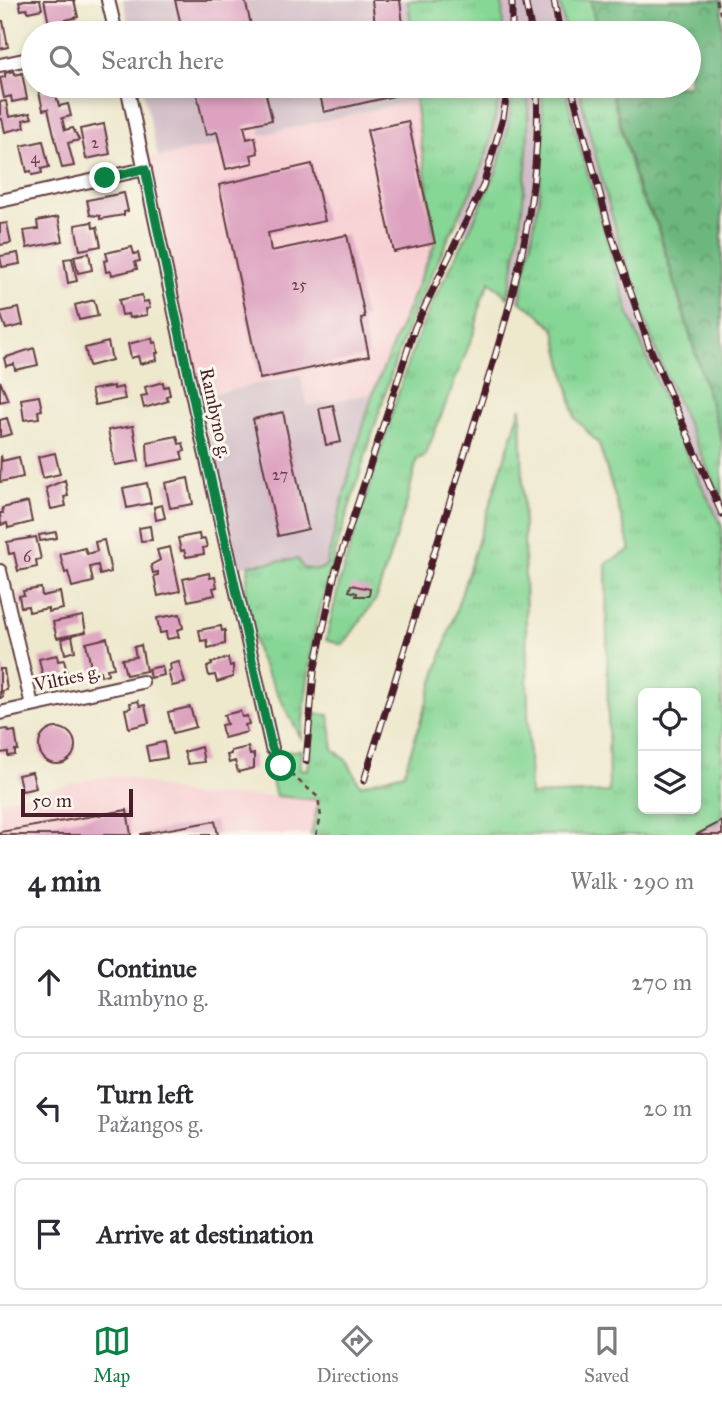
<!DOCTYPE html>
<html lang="en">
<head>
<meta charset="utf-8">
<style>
  body { margin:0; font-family:"IM FELL Great Primer",serif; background:#f2f2f3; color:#2b2b33 }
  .controls { position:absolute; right:21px; bottom:21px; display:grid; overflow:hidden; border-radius:10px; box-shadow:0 4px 10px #0003 }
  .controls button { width:63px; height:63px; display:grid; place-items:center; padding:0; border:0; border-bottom:2px solid #e1e1e2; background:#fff; color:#2b2b33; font:35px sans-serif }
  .scale { position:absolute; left:21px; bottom:18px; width:112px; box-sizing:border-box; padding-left:7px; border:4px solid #4a1f2b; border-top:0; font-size:19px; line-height:24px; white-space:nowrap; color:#4a1f2b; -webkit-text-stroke:5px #fbf7ec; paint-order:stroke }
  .stop { position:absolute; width:21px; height:21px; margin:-16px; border:5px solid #0b8043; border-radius:50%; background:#fff }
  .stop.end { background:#0b8043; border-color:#fff; box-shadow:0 2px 7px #0008 }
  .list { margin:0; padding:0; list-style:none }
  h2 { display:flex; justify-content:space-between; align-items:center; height:91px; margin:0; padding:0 28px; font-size:30px }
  h2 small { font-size:23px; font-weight:400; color:#7c7c81 }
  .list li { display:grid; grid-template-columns:46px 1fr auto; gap:21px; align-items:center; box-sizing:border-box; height:112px; margin:0 14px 14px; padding:0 14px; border:2px solid #e1e1e2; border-radius:10px }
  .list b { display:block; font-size:26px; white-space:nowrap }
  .list p { margin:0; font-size:23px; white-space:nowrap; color:#7c7c81 }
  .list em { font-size:23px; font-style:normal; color:#7c7c81 }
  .icon { flex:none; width:38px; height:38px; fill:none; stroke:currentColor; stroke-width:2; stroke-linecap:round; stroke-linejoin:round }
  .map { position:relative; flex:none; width:722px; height:835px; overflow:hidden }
  .search { position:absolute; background:#fff; box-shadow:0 4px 10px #0003; left:21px; right:21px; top:21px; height:77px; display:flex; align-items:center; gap:18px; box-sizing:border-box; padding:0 24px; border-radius:38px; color:#7c7c81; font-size:26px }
  .sheet { height:469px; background:#fff }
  nav { display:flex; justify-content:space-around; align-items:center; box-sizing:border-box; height:98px; border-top:2px solid #e1e1e2; background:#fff; font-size:19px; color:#7c7c81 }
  nav a { display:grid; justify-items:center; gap:4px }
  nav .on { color:#0b8043 }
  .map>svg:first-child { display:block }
  .built { fill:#f7cfd3 }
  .industrial { fill:#d2bdc7 }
  .grass { fill:url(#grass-tufts); stroke:#687a60; stroke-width:2; fill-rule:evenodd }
  .forest { fill:url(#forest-crowns); stroke:#5b6b54; stroke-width:2 }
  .building { fill:#dda2c0 }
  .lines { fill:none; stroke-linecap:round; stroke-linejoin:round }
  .street-casing { stroke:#633d43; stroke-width:16 }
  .path { stroke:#633d43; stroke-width:2.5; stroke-dasharray:5 5; stroke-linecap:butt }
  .street { stroke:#fff; stroke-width:12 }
  .rail-casing { stroke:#4a1f2b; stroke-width:7 }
  .rail { stroke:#fbf7ec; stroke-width:4.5; stroke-dasharray:13; stroke-linecap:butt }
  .route { stroke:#0b8043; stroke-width:9 }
  .labels { text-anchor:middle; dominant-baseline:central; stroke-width:6; stroke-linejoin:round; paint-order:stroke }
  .number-label { font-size:16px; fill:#6f4050 }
  .street-label { font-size:19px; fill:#4a1f2b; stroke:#fbf7ec }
</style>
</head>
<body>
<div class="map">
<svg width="722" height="835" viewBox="0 0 722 835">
  <defs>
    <pattern id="grass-tufts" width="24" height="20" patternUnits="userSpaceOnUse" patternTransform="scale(1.75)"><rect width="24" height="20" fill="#86d695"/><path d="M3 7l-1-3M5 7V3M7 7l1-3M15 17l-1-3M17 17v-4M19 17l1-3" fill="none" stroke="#75b781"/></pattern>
    <pattern id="forest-crowns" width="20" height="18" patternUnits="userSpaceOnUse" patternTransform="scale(1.75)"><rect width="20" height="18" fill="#6cb77e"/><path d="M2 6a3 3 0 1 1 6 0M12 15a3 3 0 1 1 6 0" fill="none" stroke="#5b9467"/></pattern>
  </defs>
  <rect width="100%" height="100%" fill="#fbf7ec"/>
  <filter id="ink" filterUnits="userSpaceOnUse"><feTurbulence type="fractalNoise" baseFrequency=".0143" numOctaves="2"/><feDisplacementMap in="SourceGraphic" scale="14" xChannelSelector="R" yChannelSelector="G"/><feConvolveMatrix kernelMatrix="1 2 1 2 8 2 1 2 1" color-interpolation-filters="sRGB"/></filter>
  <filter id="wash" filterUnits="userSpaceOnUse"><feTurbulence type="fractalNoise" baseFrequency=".00686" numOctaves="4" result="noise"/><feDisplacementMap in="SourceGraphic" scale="28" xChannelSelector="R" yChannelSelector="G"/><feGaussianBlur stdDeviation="1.57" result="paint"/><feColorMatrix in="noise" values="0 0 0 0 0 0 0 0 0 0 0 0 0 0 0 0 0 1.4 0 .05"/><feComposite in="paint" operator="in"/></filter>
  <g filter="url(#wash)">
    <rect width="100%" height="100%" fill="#eee8cd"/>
    <path class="built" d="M415,100L435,243L373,393L308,406L300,374L200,397L147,158L158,157L217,132L259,123L262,135Z
      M123,776L194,796H276L319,800L311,835H0V801L99,777Z"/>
    <path class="industrial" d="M123,0H408L412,33H131Z
      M502,0H559L566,33H503Z
      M142,86H419L420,87L415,100L261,135L258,123L218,132L220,145L158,157Z
      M501,86H514L507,132L497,169L467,235L460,218L479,175L490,142Z
      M528,86H542L543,137L539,199L520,302L508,298L521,234L529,130Z
      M564,86H578L597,166L624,260L660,360L722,500V527L685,451L629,314L580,148Z
      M300,374L308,406L373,393L349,474L325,566L318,570L249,565L237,568L200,397Z"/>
    <path class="grass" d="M408,0H502L503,33H412Z
      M559,0H591L597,33H566Z
      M419,86H501L490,142L479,174L414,311L395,362L338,543L313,637L301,738L258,656L244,600L249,565L298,559L303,568L318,570L326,566L349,474L373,393L435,243L415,100Z
      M514,86H528C530,158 522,227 508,298L490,281L481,301L475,330L425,456L417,459L407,502L376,599L343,645L326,640L340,580L408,362L429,309L467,235L497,170L507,132Z
      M542,86H564L580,148L629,314L685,451L722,527V821L696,835H311L319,800L276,796L265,754L301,750L300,769L308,770L315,714L329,715L333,749L348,762L360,785L404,773L521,407L530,795L609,792L606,563L631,550L599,444L575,418L555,330L538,313L520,302L539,199L543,137ZM643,693H696V809H643Z
      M578,86H610L639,195L656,223L722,442V500C701,453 678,406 659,358C625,269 600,178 578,86Z"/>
    <path class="forest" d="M591,0H721L722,2V442L657,223L640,195L610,86H689V33H597Z"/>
    <g id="blocks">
      <path class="building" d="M24,0H40L42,9L28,12L27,9L21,10L19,2Z
        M44,0H74L78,17L49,24Z
        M175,0H245L253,33H183Z
        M372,0H400L404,33H376Z
        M0,21H3L8,47L0,49Z
        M14,71L15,75L22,73L27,99L12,102L11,96L4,98L0,78L5,77V73Z
        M52,86H61L63,93L56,95L59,106L68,104L71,116L62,118L65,130L73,128L79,140L68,143L74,166L62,168L48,109L43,110L39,92L53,89Z
        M195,86H264L272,120L244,126L247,139L255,137L258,153L251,155L253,163L226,169L217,132L206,135Z
        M318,86H409L411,92L324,112Z
        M6,101L9,117L30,113L32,118L23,120L25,127L5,132L2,119H0V102Z
        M408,121L435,243L394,252L367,130Z
        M104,124L110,154L86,159L80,129Z
        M43,141L49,167L41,169L42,173L32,175L31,171L27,172L21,146Z
        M312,164L325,221L268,233L271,251L347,235L365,317L361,318L369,356L260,379L219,185Z
        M124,193L128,211L124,212V215L100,219V216L90,215L87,200Z
        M58,217L63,241L27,248L24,231L38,229L37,221Z
        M92,222L93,228L97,227L101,246L80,250L75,225Z
        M7,223L11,243L0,245V224Z
        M132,247L134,254L138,253L140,261L135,262L137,269L112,275L111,271L106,272L104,261L108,260L106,253Z
        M18,253L20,264L2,267L0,256Z
        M89,253L92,270L78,273L74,256Z
        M72,258L77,281L68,283L64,259Z
        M142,295L143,302L148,301L150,308L146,309L147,315L129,318L128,314L122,315L119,300Z
        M94,300L98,316L79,320L75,305Z
        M19,308L23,325L6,329L0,312Z
        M152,338L153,343L156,342L158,353H156L157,360L140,364L138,356L131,358L128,344Z
        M108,342L112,360L89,366L85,348Z
        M34,348L38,365L15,370L14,364L6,366L4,358Z
        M0,381L8,400L0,402Z
        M163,382L164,387L168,386L170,395L166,396L168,401L144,408L141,396L147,395L145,387Z
        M114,386V389L122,387L125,399L95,405L91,390Z
        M39,396L42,410L38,411L39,418L24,420L21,399Z
        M333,405L341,442L326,445L319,408Z
        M283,412L308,529L278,536L253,419Z
        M7,418L12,434L0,437V420Z
        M133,426L139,461L115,465L108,430Z
        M177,436L179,444L183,443L185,451L181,452L183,459L148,466L147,442Z
        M55,453L60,474L43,478L38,457Z
        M1,455L2,461L19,457L23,477L0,482Z
        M188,478L193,504L170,508L165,483Z
        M65,480L68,496L64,497L66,506L51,509L46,488Z
        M147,483L151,503L127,508L123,488Z
        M28,502L32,522L8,528L7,523L1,525L0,513H3L2,508Z
        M162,505L165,518L156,520L154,507Z
        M150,526L152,540L141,541L139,528Z
        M56,532L57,538L40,541L39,535Z
        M199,534L200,540L205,539L207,547L203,548L204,554L186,557L184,550L181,551L178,538Z
        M36,537L41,559L36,560L37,567L18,571L14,553L9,554L7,542Z
        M104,540L111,572L100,575L98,565L90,567L93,582L72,587L68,572L65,573L60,554L85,548L87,554L97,551L95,542Z
        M170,547L180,591L158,596L154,576L158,575V572L153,573L151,565L160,560L157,550Z
        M209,573L210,578L215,577L217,587L213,588L215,595L188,601L183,579Z
        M351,585L370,589L369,596H356L357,593L349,591Z
        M41,588L42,596L60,592L63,609L48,612V608L29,612L28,606L21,607L19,596L24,595L23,591Z
        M180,614L183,628L177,630L179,637L167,639L166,632L160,633L157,618Z
        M83,616L86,632L57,638L53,622Z
        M221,626L222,631L225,630V644L208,648L207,640L201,641L199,630Z
        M72,636L75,651L65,654L62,639Z
        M107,638L114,668L107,669L108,674L101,676L100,671L92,672L86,643Z
        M141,645L146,671L126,675L122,659L136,657L134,647Z
        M57,655L58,661L64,660L68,677L63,678L65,684L54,686L53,681L44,682L39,659Z
        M228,658L230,666L233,665V677L217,682L215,675L209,676L207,667L212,665L211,663Z
        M179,662L185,683L172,686L168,671L171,670L170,664Z
        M162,666L164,675L150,678L148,669Z
        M0,669H4L7,690L2,691L3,697L0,698Z
        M138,701L140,706L145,705L149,723L129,728L125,709L131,708L130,703Z
        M190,707L196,727L173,733L168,712Z
        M240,711L242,717L247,716L249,724L245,725L247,732L224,738L221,725L227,724L224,715Z
        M39 746a18 18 0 1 1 36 0a18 18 0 1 1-36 0Z
        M8,729L9,732L15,731L18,750H15V755L8,756V752L0,753V730Z
        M164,742L167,758L149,761L146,746Z
        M201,747L204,762L188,764L184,752Z
        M248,747L250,755L254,754V768L238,772L235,761L229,763L227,755L231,754V751Z
        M32,772L36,788L22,791L18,775Z
        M127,810L131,835H0V832Z
        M215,821L218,835H141V834Z
        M722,821V835H696Z"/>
    </g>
  </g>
  <g filter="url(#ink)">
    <use href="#blocks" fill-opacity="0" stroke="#633d43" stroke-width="2"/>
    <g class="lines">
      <defs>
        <path id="street" d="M108,0L116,33
          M0,65L33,58
          M127,86L195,407L272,748
          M0,201L145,169
          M0,571L32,705
          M0,713L142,682"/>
      </defs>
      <use href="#street" class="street-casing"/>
      <path class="path" d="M716,0L722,19
        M278,759L281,766L318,797L321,817L316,835"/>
      <use href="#street" class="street"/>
      <defs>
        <path id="rail" d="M525,0L532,33
          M554,0L560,33
          M512,33V0
          M571,86L610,231L649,346L722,514
          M306,761L314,672L335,573L415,327L483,186L503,118L508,86
          M364,781C396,678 427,575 459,472C499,343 543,223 537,86"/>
      </defs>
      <use href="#rail" class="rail-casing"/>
      <use href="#rail" class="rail"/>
    </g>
  </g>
  <g class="lines" filter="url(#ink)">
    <path class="route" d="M105,178L145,169L200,431L272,748L281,766"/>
  </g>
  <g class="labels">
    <g class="number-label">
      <text x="95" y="142">2</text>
      <text x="35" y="157">4</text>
      <text x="299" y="284">25</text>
      <text x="280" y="474">27</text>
      <text x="27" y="556">6</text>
    </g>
    <g class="street-label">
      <text transform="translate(216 413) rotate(78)">Rambyno g.</text>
      <text transform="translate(67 678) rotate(-12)">Vilties g.</text>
    </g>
  </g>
</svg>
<div class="controls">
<button><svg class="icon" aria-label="locate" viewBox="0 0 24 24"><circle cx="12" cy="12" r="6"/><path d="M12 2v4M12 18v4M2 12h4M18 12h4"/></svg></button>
<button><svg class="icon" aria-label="layers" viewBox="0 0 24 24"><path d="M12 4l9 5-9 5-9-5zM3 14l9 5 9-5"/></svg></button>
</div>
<div class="scale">50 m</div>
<div class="stop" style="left:281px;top:766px"></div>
<div class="stop end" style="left:105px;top:178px"></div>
<div class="search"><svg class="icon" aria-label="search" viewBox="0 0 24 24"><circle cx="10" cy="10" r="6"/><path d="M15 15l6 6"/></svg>Search here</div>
</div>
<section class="sheet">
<h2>4 min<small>Walk · 290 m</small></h2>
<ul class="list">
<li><svg class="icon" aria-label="ahead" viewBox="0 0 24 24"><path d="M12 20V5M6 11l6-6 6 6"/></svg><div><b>Continue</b><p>Rambyno g.</p></div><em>270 m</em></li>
<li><svg class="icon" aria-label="left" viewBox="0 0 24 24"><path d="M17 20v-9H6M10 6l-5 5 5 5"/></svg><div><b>Turn left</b><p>Pažangos g.</p></div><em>20 m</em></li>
<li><svg class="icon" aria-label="arrive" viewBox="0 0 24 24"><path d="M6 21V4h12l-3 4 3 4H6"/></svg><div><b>Arrive at destination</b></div></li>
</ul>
</section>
<nav>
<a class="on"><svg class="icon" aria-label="map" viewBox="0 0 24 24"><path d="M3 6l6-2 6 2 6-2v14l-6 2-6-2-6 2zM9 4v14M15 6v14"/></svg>Map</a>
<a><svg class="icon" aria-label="directions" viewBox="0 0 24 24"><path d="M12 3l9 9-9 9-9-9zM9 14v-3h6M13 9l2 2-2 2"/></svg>Directions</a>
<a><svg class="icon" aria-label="saved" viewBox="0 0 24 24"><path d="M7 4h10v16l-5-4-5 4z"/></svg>Saved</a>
</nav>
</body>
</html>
